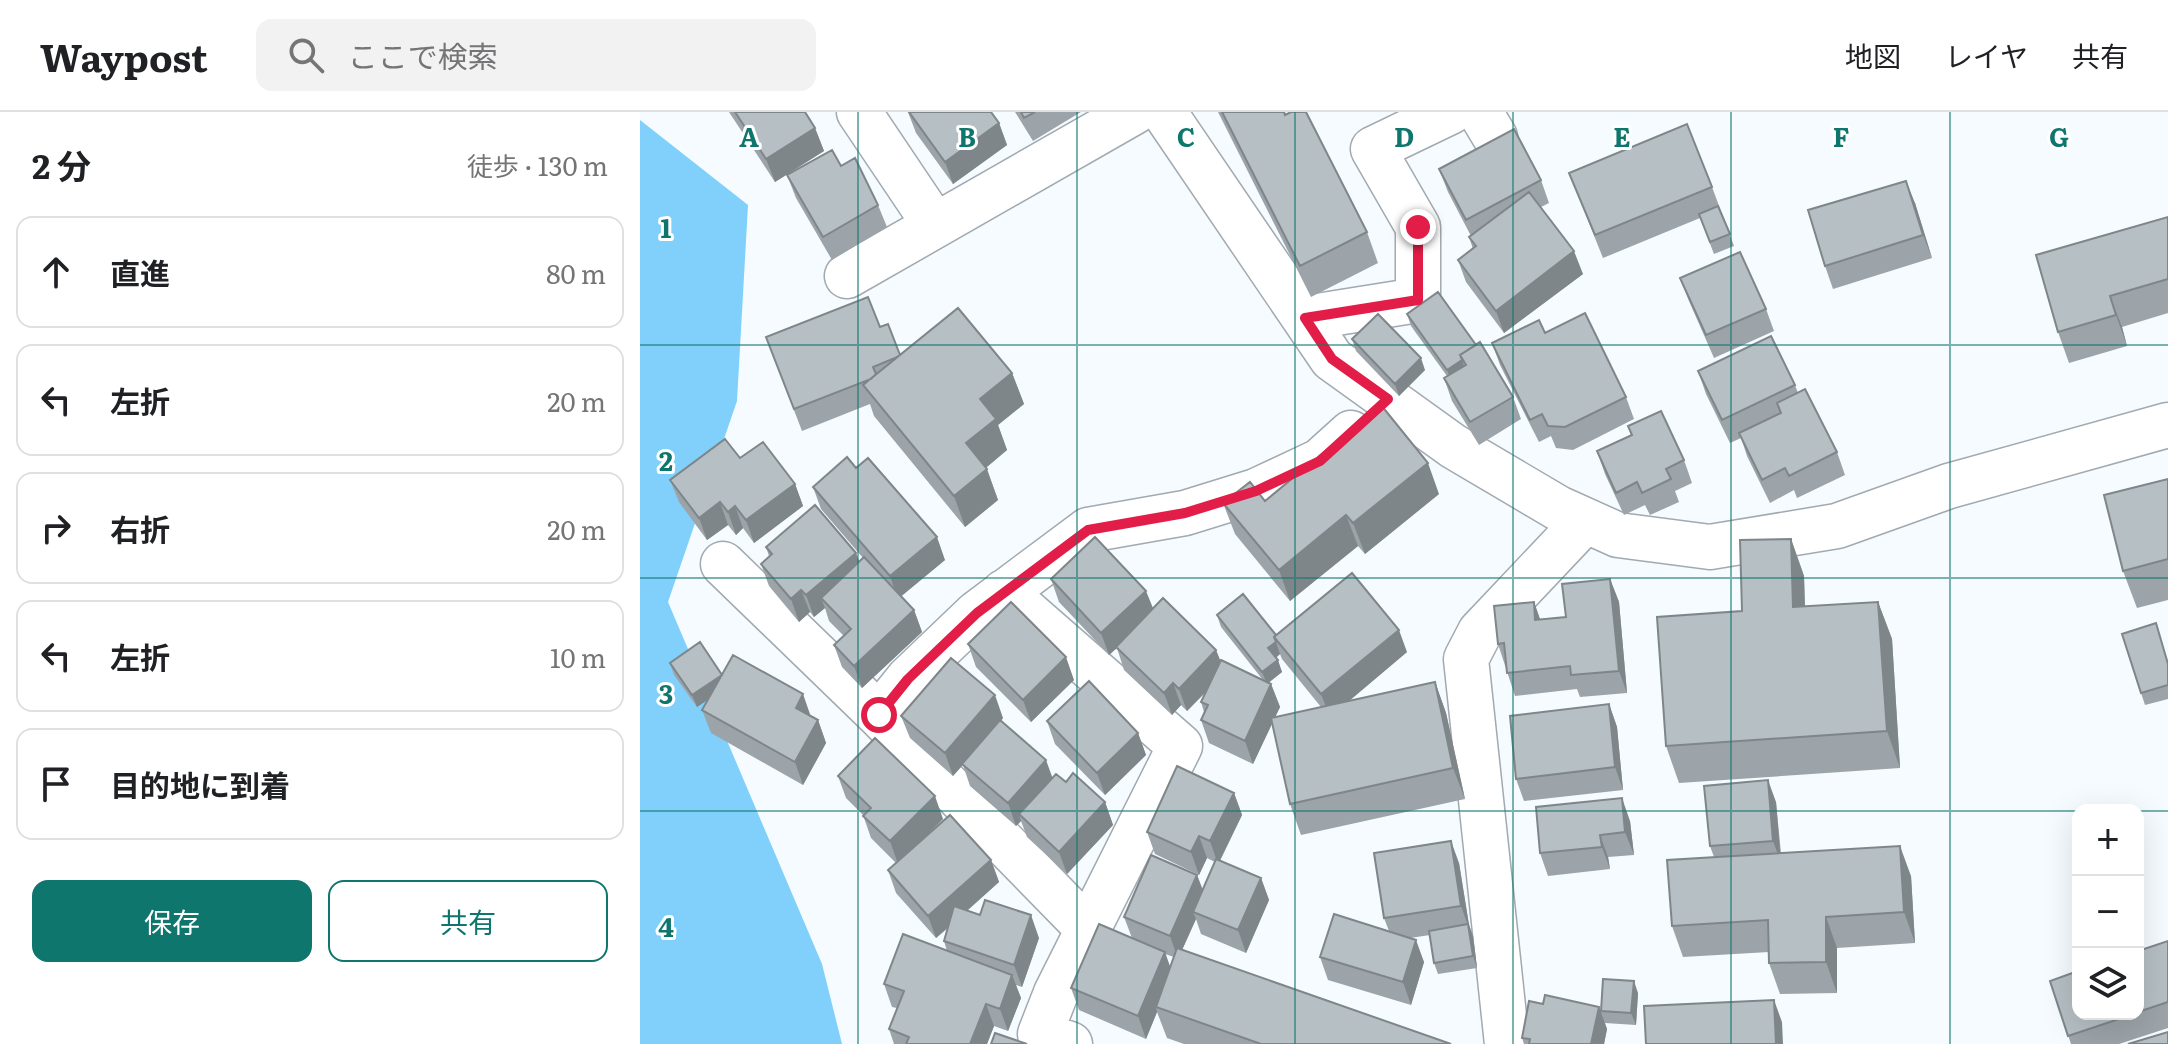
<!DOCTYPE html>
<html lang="ja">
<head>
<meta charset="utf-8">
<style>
  body { margin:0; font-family:Literata,"Noto Sans JP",serif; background:#f2f2f2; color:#202124 }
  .controls { position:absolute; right:24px; bottom:24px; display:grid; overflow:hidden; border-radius:16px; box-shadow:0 8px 32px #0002 }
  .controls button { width:72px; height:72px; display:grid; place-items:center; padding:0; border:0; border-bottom:2px solid #e0e0e0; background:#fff; color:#202124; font:40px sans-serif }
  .stop { position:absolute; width:24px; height:24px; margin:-18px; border:6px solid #e11d48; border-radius:50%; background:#fff }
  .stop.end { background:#e11d48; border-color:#fff; box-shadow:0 2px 8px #0008 }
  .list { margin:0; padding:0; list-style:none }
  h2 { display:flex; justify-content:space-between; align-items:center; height:104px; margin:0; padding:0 32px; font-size:34px }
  h2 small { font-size:26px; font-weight:400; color:#757577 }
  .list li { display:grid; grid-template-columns:52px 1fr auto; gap:24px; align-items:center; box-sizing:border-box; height:112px; margin:0 16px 16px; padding:0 16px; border:2px solid #e0e0e0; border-radius:16px }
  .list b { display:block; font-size:30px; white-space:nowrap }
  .list em { font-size:26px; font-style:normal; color:#757577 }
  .actions { display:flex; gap:16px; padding:24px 32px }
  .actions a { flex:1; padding:18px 0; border:2px solid #0f766e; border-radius:16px; text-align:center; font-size:28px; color:#0f766e }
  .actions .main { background:#0f766e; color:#fff }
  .icon { flex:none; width:44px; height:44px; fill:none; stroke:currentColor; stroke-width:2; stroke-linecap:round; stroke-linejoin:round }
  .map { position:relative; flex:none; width:1528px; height:932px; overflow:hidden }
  header { display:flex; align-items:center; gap:48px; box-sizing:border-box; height:112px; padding:0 40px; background:#fff; border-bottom:2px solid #e0e0e0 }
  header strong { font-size:38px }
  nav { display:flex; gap:44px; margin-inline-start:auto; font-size:28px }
  .search { width:560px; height:72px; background:#f2f2f2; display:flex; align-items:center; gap:20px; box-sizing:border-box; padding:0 28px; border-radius:16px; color:#757577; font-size:30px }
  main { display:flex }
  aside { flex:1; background:#fff }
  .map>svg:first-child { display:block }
  .forest { fill:#80d0fb }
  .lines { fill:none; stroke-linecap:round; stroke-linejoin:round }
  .minor-casing { stroke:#a1aab0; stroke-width:47 }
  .minor { stroke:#fff; stroke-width:44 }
  .wall { fill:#9ca4a9; fill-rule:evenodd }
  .shaded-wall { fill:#7f8689 }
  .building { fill:#b5bfc4; stroke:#7f8689; stroke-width:2 }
  .route { stroke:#e11d48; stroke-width:10 }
  .grid { fill:none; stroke:#0f766e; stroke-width:2; stroke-opacity:0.55 }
  .grid-label { font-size:26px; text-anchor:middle; font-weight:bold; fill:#0f766e; stroke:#fff; stroke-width:6; stroke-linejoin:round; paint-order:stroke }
</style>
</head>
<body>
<header>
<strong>Waypost</strong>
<div class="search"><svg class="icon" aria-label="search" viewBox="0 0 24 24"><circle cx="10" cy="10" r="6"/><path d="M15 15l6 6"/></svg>ここで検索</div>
<nav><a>地図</a><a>レイヤ</a><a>共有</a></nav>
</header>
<main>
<aside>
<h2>2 分<small>徒歩 · 130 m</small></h2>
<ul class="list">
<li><svg class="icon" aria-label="ahead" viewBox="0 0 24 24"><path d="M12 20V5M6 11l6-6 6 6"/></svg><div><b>直進</b></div><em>80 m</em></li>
<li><svg class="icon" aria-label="left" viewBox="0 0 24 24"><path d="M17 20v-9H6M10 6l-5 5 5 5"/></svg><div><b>左折</b></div><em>20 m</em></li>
<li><svg class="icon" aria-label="right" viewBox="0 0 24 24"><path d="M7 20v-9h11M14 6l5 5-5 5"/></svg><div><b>右折</b></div><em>20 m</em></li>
<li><svg class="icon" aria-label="left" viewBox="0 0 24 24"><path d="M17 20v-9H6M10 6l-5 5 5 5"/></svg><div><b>左折</b></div><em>10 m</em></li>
<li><svg class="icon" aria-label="arrive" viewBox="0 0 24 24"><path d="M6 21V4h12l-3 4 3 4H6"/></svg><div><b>目的地に到着</b></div></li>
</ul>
<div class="actions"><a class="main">保存</a><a>共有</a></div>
</aside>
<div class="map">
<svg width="1528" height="932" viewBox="0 0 1528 932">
  <rect width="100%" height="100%" fill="#f5fbfe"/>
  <path class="forest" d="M0,8L108,93L97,289L28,490L182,852L202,932H0Z"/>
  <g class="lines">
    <defs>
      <path id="minor" d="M219,0L295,113
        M524,0L692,247L813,334L918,396L978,423L1070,435L1197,414L1309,374L1528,313
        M840,0L855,25
        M207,164L494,0
        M665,206L778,188V115L733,37L810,0
        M83,452L239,603L448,817
        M364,480L540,634L416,881L400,922L430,932
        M239,603L268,567L337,501L448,418L545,401L616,379L680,349L711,321
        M867,932L826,547L840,520L945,409"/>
    </defs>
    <use href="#minor" class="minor-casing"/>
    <use href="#minor" class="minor"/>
  </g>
  <path class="wall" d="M89,0H165L175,16L184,39L135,70Z
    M268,0L359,11L367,33L313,72L276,21Z
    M375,0H441L393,29Z
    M578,0H644L727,120L738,151L671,185Z
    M201,54L238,93L247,115L192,148L156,86L147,63Z
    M799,57L901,68L909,91L901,95L943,162L864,221L826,170L818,148L833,137L829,125L831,124L808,80Z
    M929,61L1072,75L1094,134L1074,142L1060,106L963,146Z
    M1275,91L1292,146L1193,177L1185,154Z
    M1528,105V201L1482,215L1487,234L1429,251L1418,220Z
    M1040,166L1126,197L1134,219L1074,246L1049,189Z
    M767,202L873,285L881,307L839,333L812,289L804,266L807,264L771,214Z
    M240,215L260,243L372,261L384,292L358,313L367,338L346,356L358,388L325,415L234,304L230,292L162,319L126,225Z
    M905,221L986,285L994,307L933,338L916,336L911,324L899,330L860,253L852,231Z
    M712,227L785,258L759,284L716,239Z
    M1058,259L1155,273L1158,281L1197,340L1205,363L1157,386L1154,378L1130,391L1107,344L1101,326L1090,331L1066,282Z
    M988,314L1044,348L1052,371L1035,379L1039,390L1010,403L1005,393L984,403L965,362L957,339L991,323Z
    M100,346L155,372L163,394L114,431L103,416L96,423L88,413L67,428L39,390L30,368Z
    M216,356L305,448L261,484L274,498L282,520L222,576L202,555L194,533L204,524L189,509L185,496L174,505L170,500L159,510L129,474L121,452L129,444L126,435L216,441L219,450L223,446L181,397L173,375Z
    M1528,367V488L1497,496L1483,459Z
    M799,382L725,442L718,434L650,489L595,422L583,391Z
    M1151,427L1164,464L1165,495L1238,490L1252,527L1260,656L1039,671L1026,634L1102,499Z
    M411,467L513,497L576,538L580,549L623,568L581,515L577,503L636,523L767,540L709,589L795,570L806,601L825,687L661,723L650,692L632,611L613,652L569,631L561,608L564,600L561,590L566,580L547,599L541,593L532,603L484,558L477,536L469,543L419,490ZM640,542L642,547L681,595L635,605L640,595L631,572L628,571L642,560L636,546Z
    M970,467L979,490L987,581L940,585L937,577L875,584L858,532L894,490L900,507L926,505Z
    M1516,511L1528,550V587L1505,593L1501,581Z
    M328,532L434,568L391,610L336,555Z
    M30,551L82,563L178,608L186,631L163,673L71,621L62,598L69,587L57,595L34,563Z
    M969,592L977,615L983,678L884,689L876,667Z
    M261,604L363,606L361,609L412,666L426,670L465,690L473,713L427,762L387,725L381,709L376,714L330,674L323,653L313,664L270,626Z
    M407,609L498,621L506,643L465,683L415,632Z
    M198,664L303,707L281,729L351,748L359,770L327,799L399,826L382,875L376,873L381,886L368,919L354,914L347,932H254L249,917L257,896L252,895L244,872L307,839L304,829L308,816L296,826L256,781L248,758L256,751L231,726L223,703L206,686Z
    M594,681L602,703L580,749L621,766L629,788L606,841L561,822L556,807L542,838L811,932H544L527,926L517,900L506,927L439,898L431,876L492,826L484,805L557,763L563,778L575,750L567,746L559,763L515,742L507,720ZM525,842L534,845L530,855Z
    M1136,690L1141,741L1271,764L1275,831L1197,836V881L1140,882L1129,851V840L1043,845L1032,814L1074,745L1070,734Z
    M990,709L994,743L968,745L970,757L908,764L900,741Z
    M819,751L829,813L833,824L837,856L798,862L794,851L790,823L770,826L784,850L771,893L688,868L680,845L749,819L744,806Z
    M1528,829V916L1479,932H1431L1410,869L1438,902H1498V839Z
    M998,881L996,913L965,911L967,917L964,932H884L882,926L903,892L961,899Z"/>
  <path class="shaded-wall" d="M359,11L367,33L313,72L305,50Z
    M175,16L184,39L135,70L126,47Z
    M1266,69L1275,91L1292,146L1283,123Z
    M934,139L943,162L864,221L856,199Z
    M1470,184L1482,215L1487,234L1476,203Z
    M781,246L785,258L759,284L755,272Z
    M822,248L826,260L812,270L807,258Z
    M372,261L384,292L358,313L367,338L338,362L326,331L340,287Z
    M788,351L799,382L725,442L713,411Z
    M347,357L358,388L325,415L314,384Z
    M155,372L163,394L114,431L106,408Z
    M80,390L88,413L67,428L59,406Z
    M95,394L103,416L96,423L88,400Z
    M706,403L718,434L650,489L639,458Z
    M297,425L305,448L258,487L250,464Z
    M1151,427L1164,464L1166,533L1153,495Z
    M216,441L224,464L181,486L185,496L174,505L166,483Z
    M970,467L979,490L987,581L979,559Z
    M161,478L170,500L159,510L151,487Z
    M506,479L515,501L469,543L461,521Z
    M894,490L902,513L895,508Z
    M1238,490L1252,527L1260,656L1247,619Z
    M274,498L282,520L222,576L214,554Z
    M759,518L767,540L690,605L681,582Z
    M636,530L640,542L633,548L628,536Z
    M576,538L585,560L547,599L539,577Z
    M426,545L434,568L391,610L383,588Z
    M638,548L642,560L627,572L622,560Z
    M82,563L87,575L57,595L52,583Z
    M795,570L806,601L825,687L813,656Z
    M533,571L541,593L532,603L524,581Z
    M631,572L640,595L613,652L605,629Z
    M163,582L171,605L156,596Z
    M355,583L363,606L313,664L305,641Z
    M969,592L977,615L983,678L975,655Z
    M178,608L186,631L163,673L155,650Z
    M498,621L506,643L465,683L457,661Z
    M406,648L414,670L379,702L381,709L376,714L368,691Z
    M1128,668L1136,690L1141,751L1133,729Z
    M594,681L602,703L578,752L570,729Z
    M295,684L303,707L258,752L250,729Z
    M982,686L990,709L994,743L985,720Z
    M465,690L473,713L427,762L419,740Z
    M960,723L968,745L970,757L962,735Z
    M559,724L567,746L559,763L551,740Z
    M811,729L819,751L829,813L833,824L837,856L833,844L829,816L821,794Z
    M1260,734L1271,764L1275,831L1264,800Z
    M351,748L359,770L296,826L288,804Z
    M557,763L565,785L553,800L556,807L538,847L530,824Z
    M621,766L629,788L606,841L598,818Z
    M391,803L399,826L382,875L374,853Z
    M1186,805L1197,836V881L1186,850Z
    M776,828L784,850L771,893L763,870Z
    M525,840L533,863L516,895L517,900L506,927L498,904Z
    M372,863L381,886L368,919L360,897Z
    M994,869L998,881L996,913L991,901Z
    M1134,888L1142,910L1143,932H1136Z
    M346,892L354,914L347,932H330Z
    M959,895L967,917L964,932H951Z"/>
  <path class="building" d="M95,0H165L175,16L126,47Z
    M269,0H351L359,11L305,50Z
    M381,0H395L384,6Z
    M582,0H644L645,3L651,0H666L727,120L660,154Z
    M1047,12L1072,75L955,123L929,61Z
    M874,17L901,68L826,108L799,57Z
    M192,38L201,54L215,46L238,93L183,125L147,63Z
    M1266,69L1283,123L1185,154L1168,98Z
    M889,80L934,139L856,199L818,148L836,134L829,125Z
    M1078,94L1090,122L1070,130L1059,102Z
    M1528,105V167L1470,184L1476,203L1418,220L1396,143Z
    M1100,140L1126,197L1066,223L1040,166Z
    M798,180L836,233L820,243L822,248L807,258L767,202Z
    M228,185L240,215L248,212L260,243L255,246L233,255L236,262L231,267L154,297L126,225Z
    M318,196L372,261L340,287L356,307L326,331L347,357L314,384L223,273Z
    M945,201L986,285L925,315L908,314L902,302L890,308L852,231L899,208L905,221Z
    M738,202L781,246L755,272L712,227Z
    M1131,224L1155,273L1082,308L1058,259Z
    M840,230L873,285L830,310L804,266L826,253L820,243Z
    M1165,277L1197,340L1149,364L1145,356L1122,368L1099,321L1141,301L1137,291Z
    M741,293L788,351L713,411L706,403L639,458L583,391L610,370L625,389Z
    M1021,299L1044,348L1026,357L1031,367L1002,381L997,370L976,381L957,339L992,323L988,314Z
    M85,327L100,346L123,330L155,372L106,408L95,394L88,400L80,390L59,406L30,368Z
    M207,345L216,356L228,346L297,425L250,464L173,375Z
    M1528,367V447L1483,459L1464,383Z
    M175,393L216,441L166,483L161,478L151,487L121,452L132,442L126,435Z
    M455,425L506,479L461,521L411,467Z
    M1151,427L1153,495L1238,490L1247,619L1026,634L1017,505L1102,499L1100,428Z
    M224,445L274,498L214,554L194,533L211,517L181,486Z
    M712,461L759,518L681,582L634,525Z
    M970,467L979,559L931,563L930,554L867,561L864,531L858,532L854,494L894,490L895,508L926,505L922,472Z
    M603,482L636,523L634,525L636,530L628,536L638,548L622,560L577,503Z
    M523,486L576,538L539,577L533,571L524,581L476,535Z
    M371,490L426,545L383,588L328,532Z
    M1516,511L1528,552V573L1501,581L1482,522Z
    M60,530L82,563L52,583L30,551Z
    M93,543L163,582L156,596L178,608L155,650L62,598Z
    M311,546L355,583L305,641L261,604Z
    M581,548L631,572L605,629L561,608L568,593L561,590Z
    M449,569L498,621L457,661L407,609Z
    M795,570L813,656L650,692L631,606Z
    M969,592L975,655L876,667L870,604Z
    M360,608L406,648L368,691L322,652Z
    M235,626L295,684L250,729L223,704L231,696L198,664Z
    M537,654L594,681L570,729L559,724L551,740L507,720Z
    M433,661L465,690L419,740L379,702L416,662L426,670Z
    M1128,668L1133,729L1070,734L1064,674Z
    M982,686L985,720L960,723L962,735L900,741L896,695Z
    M310,703L351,748L288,804L248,758Z
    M811,729L821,794L744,806L734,741Z
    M1260,734L1264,800L1186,805V850L1129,851L1128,808L1032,814L1027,748Z
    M511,743L557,763L530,824L484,805Z
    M576,747L621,766L598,818L553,800Z
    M345,788L391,803L374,853L304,829L314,794L340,803Z
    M694,802L776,828L763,870L680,845Z
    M459,812L525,840L498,904L431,876Z
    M828,812L833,844L794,851L789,819Z
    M263,822L372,863L360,897L346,892L330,932H266L269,925L249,917L264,879L244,872Z
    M1528,829V890L1498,900V839Z
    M537,836L811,932H621L516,895Z
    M1438,859V902H1494L1428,924L1410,869Z
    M963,867L994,869L991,901L961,899Z
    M905,883L959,895L951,932H889L890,927L882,926L889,889L903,892Z
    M1134,888L1136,932H1006L1004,894Z
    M1528,920V932H1488Z
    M355,921L387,932H351Z"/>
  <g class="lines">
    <path class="route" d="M239,603L268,567L337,501L448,418L545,401L616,379L680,349L748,287L692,247L665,206L778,188V115"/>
  </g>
  <path class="grid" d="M218,0V932M437,0V932M655,0V932M873,0V932M1091,0V932M1310,0V932M0,233H1528M0,466H1528M0,699H1438M1498,699H1528"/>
  <g class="grid-label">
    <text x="109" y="35">A</text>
    <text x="327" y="35">B</text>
    <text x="546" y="35">C</text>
    <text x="764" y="35">D</text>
    <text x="982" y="35">E</text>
    <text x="1201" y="35">F</text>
    <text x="1419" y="35">G</text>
    <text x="26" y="126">1</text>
    <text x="26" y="359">2</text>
    <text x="26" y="592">3</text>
    <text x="26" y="825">4</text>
  </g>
</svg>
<div class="controls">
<button>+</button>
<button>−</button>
<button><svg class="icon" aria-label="layers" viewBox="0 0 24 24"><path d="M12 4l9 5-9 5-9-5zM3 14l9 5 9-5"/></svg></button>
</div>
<div class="stop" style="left:239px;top:603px"></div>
<div class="stop end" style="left:778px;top:115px"></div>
</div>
</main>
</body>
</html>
